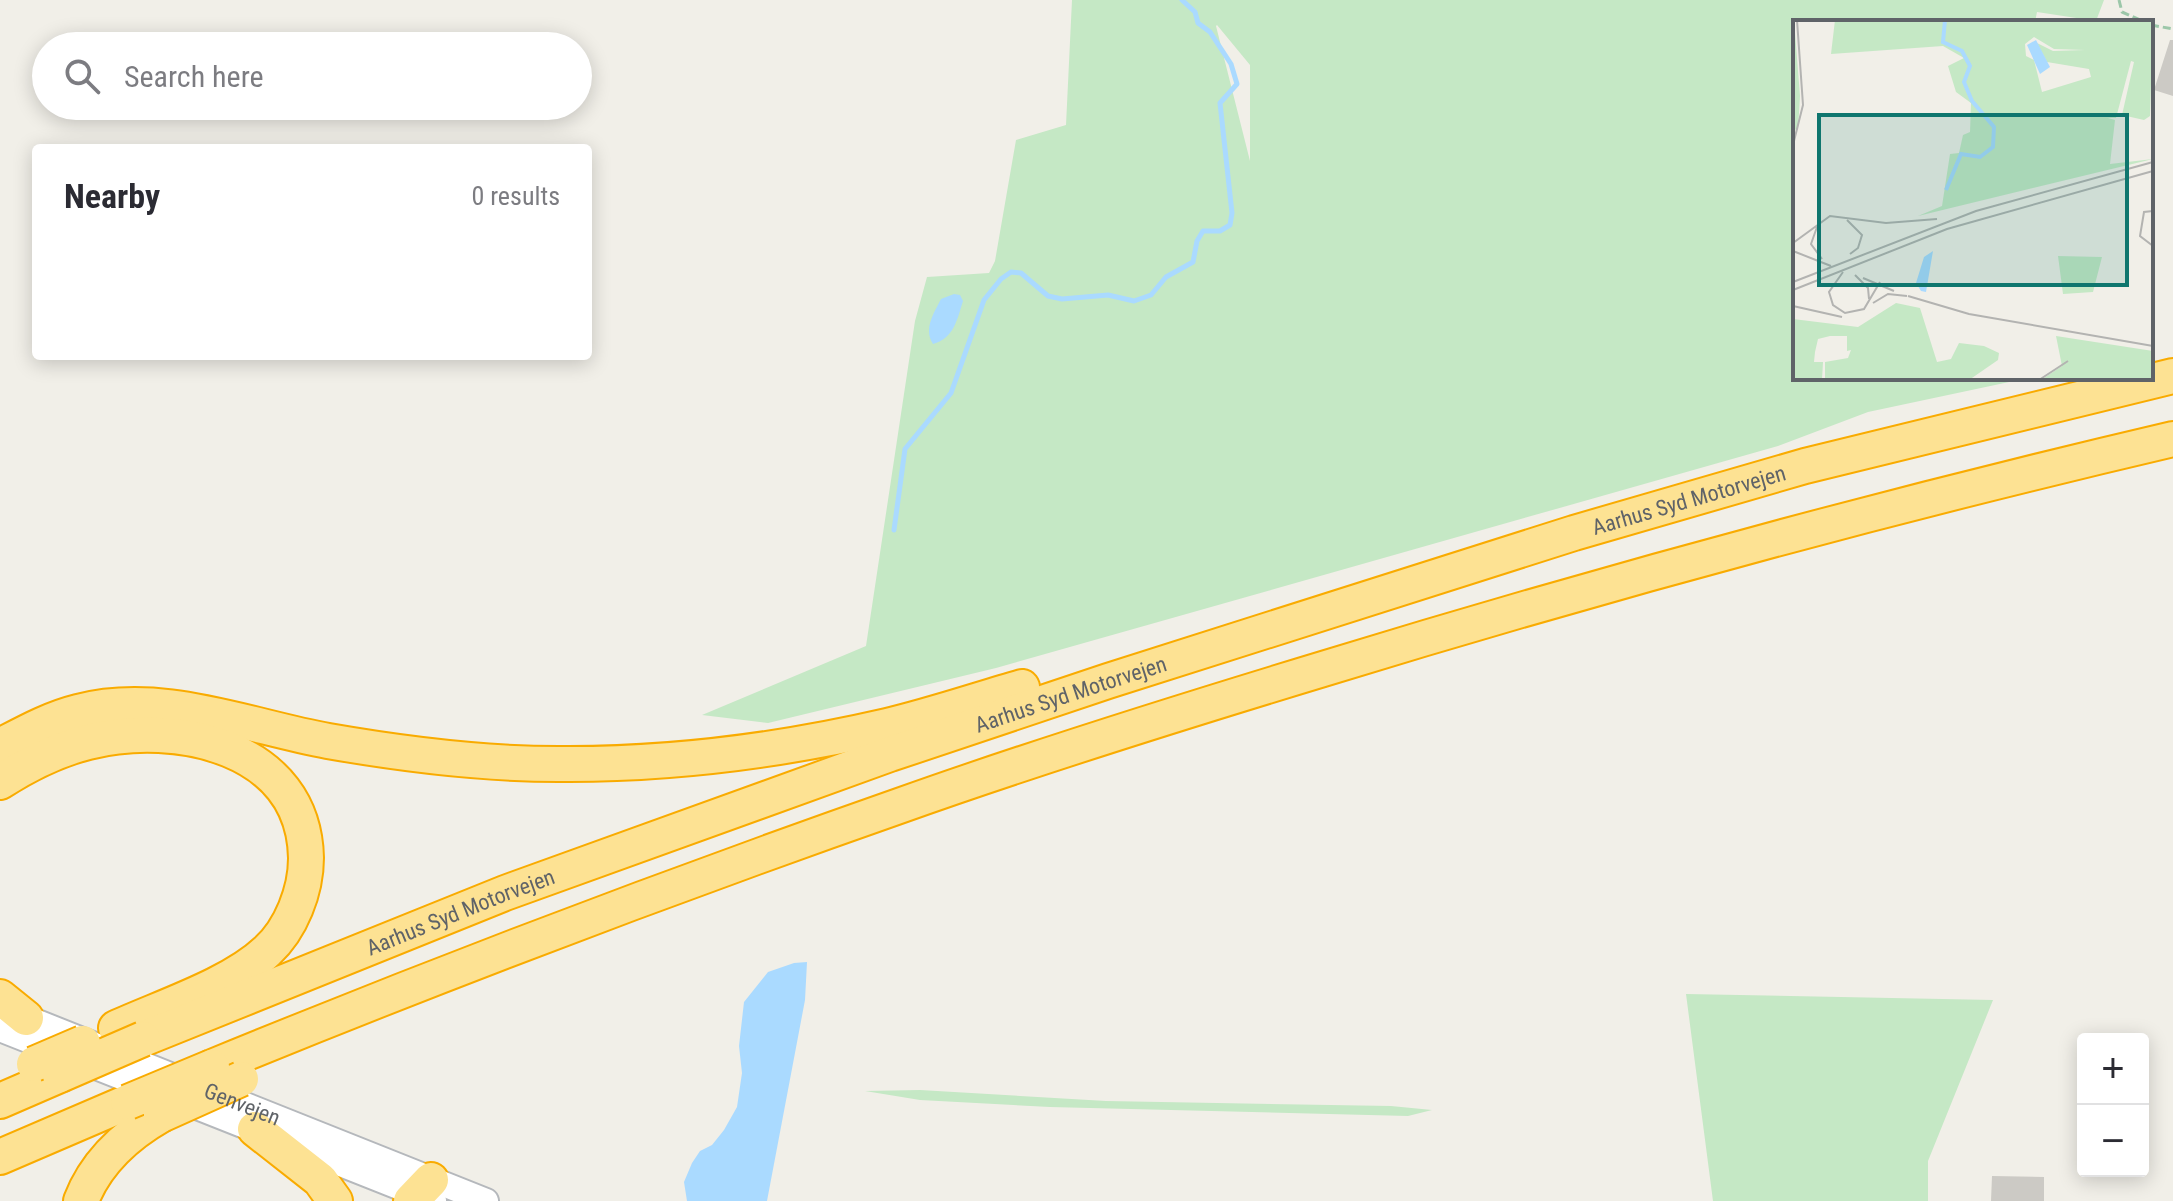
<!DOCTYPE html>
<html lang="en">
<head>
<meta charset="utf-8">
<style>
  body { margin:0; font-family:"Roboto Condensed",sans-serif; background:#f2f2f3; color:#2b2b33 }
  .controls { position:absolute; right:24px; bottom:24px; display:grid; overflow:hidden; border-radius:8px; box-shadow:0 4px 20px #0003 }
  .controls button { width:72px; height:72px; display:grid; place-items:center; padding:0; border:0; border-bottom:2px solid #e1e1e2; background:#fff; color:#2b2b33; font:40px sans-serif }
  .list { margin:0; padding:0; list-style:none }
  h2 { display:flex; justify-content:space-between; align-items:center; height:104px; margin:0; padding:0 32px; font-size:34px }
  h2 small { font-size:26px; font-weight:400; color:#7c7c81 }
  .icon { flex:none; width:44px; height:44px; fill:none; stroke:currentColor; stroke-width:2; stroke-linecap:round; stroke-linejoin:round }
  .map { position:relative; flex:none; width:2173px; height:1201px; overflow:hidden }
  .search { position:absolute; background:#fff; box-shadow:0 4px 20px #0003; left:32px; top:32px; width:560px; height:88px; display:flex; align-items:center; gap:20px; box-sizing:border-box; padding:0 28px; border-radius:44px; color:#7c7c81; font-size:30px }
  .panel { position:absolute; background:#fff; box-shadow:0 4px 20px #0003; left:32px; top:144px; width:560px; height:216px; border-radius:8px }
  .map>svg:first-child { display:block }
  .green { fill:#c5e8c5; fill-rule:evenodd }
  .water { fill:#aadaff }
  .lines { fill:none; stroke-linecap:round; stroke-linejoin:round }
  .stream { stroke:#aadaff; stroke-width:5 }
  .building { fill:#cccac5 }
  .tertiary-casing { stroke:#b5b8bc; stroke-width:28 }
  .motorway-casing { stroke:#f9ab00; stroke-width:38 }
  .path { stroke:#9cc7a9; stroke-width:3; stroke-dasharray:8 4; stroke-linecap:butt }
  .tertiary { stroke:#fff; stroke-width:24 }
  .motorway { stroke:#fde293; stroke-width:34 }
  .motorway-bridge-casing { stroke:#f9ab00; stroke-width:38; stroke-linecap:butt }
  .motorway-bridge { stroke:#fde293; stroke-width:34 }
  .labels { text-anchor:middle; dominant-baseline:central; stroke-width:7; stroke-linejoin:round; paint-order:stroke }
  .street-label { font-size:22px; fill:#5f6368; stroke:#fff }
  .inset-river { fill:none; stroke:#aadaff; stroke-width:4 }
  .inset-road { fill:none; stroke:#b3b3b1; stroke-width:2 }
  .view { fill:#0f766e; fill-opacity:0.15; stroke:#0f766e; stroke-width:4 }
  .inset-edge { fill:none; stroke:#5f6368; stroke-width:4 }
</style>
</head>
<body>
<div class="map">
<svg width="2173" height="1201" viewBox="0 0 2173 1201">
  <rect width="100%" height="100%" fill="#f1efe8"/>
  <path class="green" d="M1072,0H2104L2096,21L2037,12L2035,22H1795V378H2028L1868,412L1778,446L996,668L768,723L702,715L866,646L915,321L927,277L989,273L995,261L1016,140L1066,125ZM1217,25L1250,65V161L1216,26Z
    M1686,994L1993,1000L1928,1161V1201H1713Z
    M920,1090L1106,1101L1391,1106L1432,1110L1408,1116L1050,1107L920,1100L865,1091Z"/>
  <path class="water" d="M954,294L960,295L963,301C957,320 954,338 933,344C923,329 934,313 941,299Z
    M807,962L805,1000L767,1201H687L684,1182L692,1163L700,1151L712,1145L724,1130L737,1107L742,1073L739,1046L744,1002L768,972L794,963Z"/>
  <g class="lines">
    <path class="stream" d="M894,530L905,449L951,393L984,300L1001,279L1011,272L1021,273L1048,296L1062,299L1108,295L1134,301L1151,295L1166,277L1193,262L1197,241L1203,231H1220L1230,225L1232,213L1220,103L1237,84L1231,64L1210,32L1198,23L1195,12L1182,0"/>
  </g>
  <path class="building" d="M2170,40H2173V96L2154,90Z
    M1992,1176L2044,1177V1201H1991Z"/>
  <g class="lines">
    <defs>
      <g id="tertiary">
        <path id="s1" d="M12,1012L486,1201"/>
        <path d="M0,1029L434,1201"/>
      </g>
      <g id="motorway">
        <path d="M0,746C25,733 50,719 78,712C162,690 246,726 328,741C408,755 487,765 569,764C676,764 783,750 887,726C933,715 977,700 1022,687"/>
        <path d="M0,782C28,764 56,750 88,742C176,720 304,746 306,858C306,891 291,929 267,951C231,985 162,1007 116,1028"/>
        <path d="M0,997L26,1018"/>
        <path id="s2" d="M143,1039L505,893L890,754L1108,681L1574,533L1805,466L2173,376"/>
        <path d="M212,1067C439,974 668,887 899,806C1039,756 1181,712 1323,669C1604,583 1887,506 2173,439"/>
        <path d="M0,1101L60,1075"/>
        <path d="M255,1129L320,1180L335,1201"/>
        <path d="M0,1157L128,1102"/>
        <path d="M81,1201C96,1162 126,1135 161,1115"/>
        <path d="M411,1201L431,1180"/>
      </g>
    </defs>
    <use href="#tertiary" class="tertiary-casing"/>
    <use href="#motorway" class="motorway-casing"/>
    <path class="path" d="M2119,0L2122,12L2145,22
      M2151,25L2173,29"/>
    <use href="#tertiary" class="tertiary"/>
    <use href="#motorway" class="motorway"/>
    <defs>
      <path id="motorway-bridge" d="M34,1064L83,1043
        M60,1075L143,1039
        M128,1102L212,1067
        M161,1115L241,1079"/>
    </defs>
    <use href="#motorway-bridge" class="motorway-bridge-casing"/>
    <use href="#motorway-bridge" class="motorway-bridge"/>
  </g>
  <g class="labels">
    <g class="street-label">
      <text stroke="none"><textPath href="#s2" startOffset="1638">Aarhus Syd Motorvejen</textPath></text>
      <text stroke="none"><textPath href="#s2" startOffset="990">Aarhus Syd Motorvejen</textPath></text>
      <text stroke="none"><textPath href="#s2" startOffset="342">Aarhus Syd Motorvejen</textPath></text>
      <text stroke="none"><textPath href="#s1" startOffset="248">Genvejen</textPath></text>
    </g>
  </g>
  <g transform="translate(1793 20)">
    <rect width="360" height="360" fill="#f1efe8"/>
    <path d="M1,0L7,76L5,110L0,109ZM42,0H360L357,96L351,100L329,95L341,42L338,41L323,98H315L322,100L317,144L360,139L125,196L149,186L157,134L166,133L170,115L177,112L178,83L163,72L155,46L171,38L150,26L38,34ZM241,17L261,29L292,30L260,31L244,23L254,42L296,49L298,57L249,72L241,40L233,36L232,24ZM265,236L309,237L300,272L270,274ZM103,283L127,288L144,342L158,339L166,323L191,326L206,333L205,340L176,360H32V342L55,338L58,330L54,331V316H37L25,319L22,332L21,342H30L29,360H0V299L65,307ZM263,316L360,331V360H248L269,346Z" fill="#c5e8c5" fill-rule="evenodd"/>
    <path d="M243,20L257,47L247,54L234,25ZM140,231L133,272L128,271L123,263L131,237Z" fill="#aadaff"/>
    <path class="inset-river" d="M152,0L150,22L169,31L177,46L171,62L179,81L201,107L200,127L187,137L168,134L153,170"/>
    <path class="inset-road" d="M360,63V109M0,125L10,85L4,0M360,191L351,192L347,216L360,226M54,200L69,215L65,228L57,234M24,207L18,224L29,239M0,223L37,196L93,203L144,199M0,231L38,246M50,252L36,272L40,285L52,293L71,289L87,262M62,255L75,268L76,279M70,258L101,271M0,262L183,191L360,142M0,270L154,209L360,151M115,276L176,294L360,326M80,283L95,274L114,276M0,286L49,297M246,360L275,341"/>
    <path class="view" d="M26,95H334V265H26Z"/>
    <rect width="360" height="360" class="inset-edge"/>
  </g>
</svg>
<div class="controls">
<button>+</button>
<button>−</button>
</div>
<div class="search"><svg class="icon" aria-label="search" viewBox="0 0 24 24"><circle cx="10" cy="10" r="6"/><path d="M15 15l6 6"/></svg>Search here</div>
<section class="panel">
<h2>Nearby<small>0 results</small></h2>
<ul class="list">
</ul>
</section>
</div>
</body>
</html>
